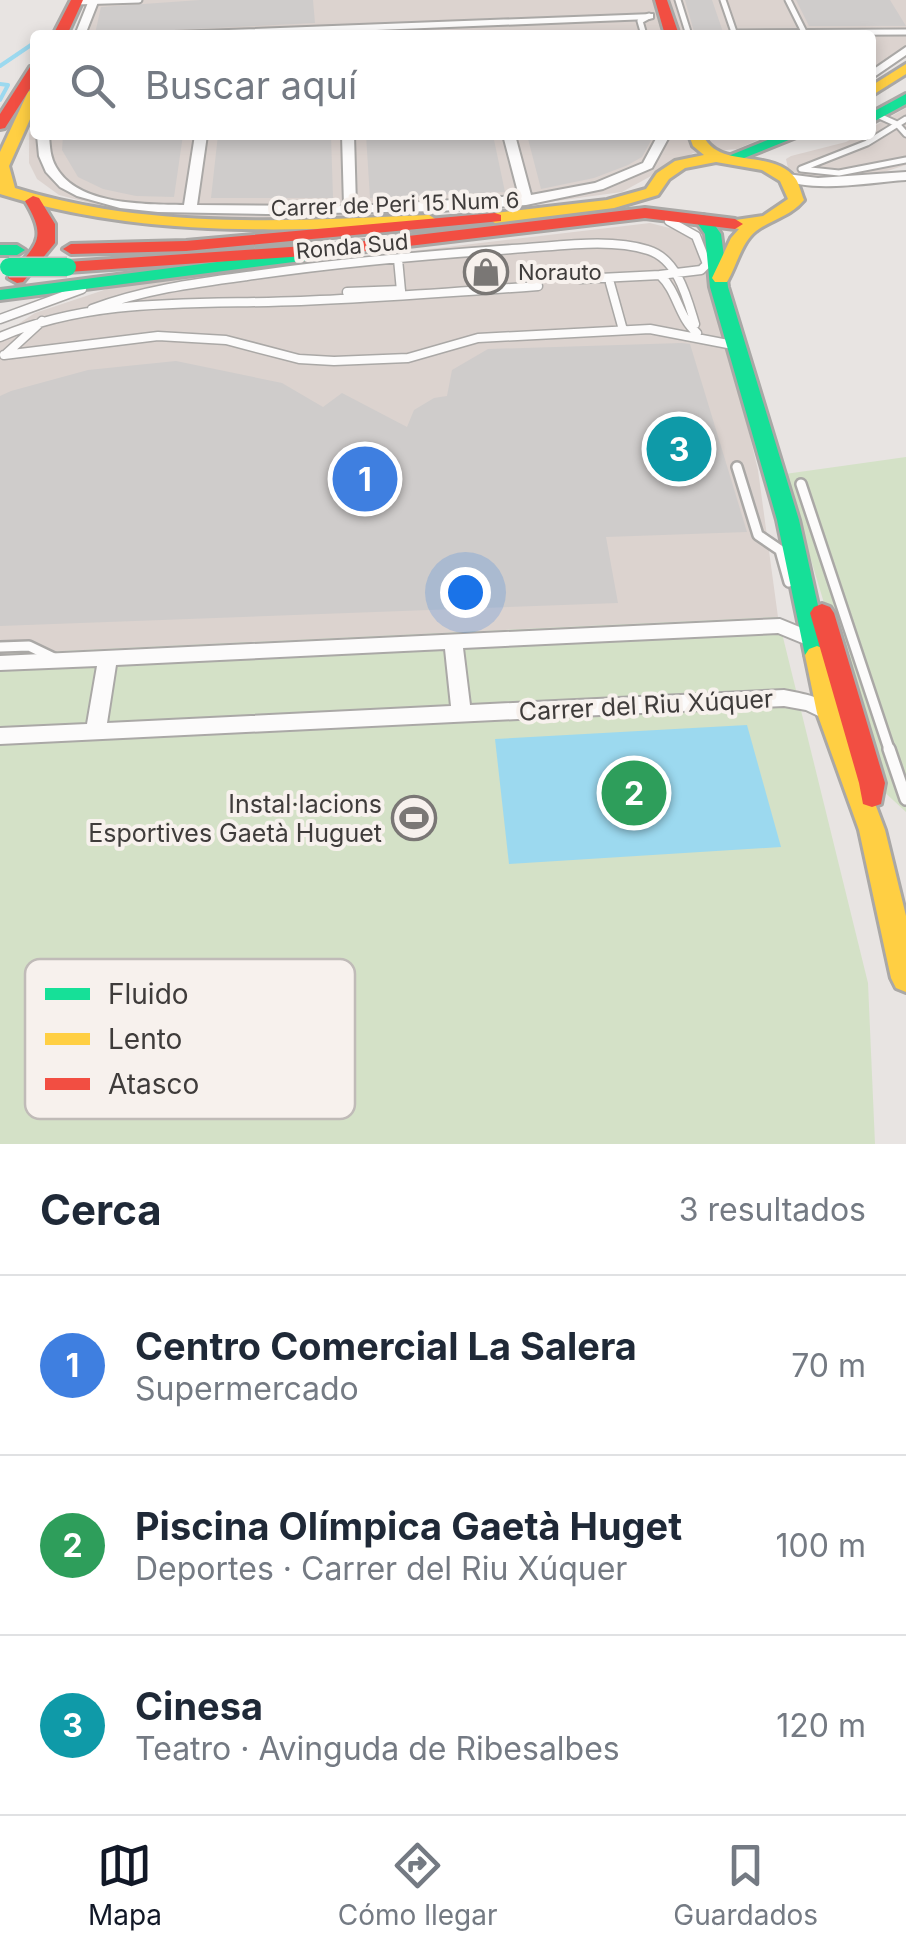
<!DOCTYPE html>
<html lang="es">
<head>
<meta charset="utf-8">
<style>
  body { margin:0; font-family:Inter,sans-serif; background:#f6f6f7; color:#1f2937 }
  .you { position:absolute; left:465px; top:592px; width:35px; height:35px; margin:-25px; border:8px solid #fff; border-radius:50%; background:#1a73e8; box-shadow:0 0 0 15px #1a73e833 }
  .badge { display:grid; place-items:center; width:65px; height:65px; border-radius:50%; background:#111827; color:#fff; font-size:32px; font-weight:700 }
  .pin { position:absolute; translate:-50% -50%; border:5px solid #fff; box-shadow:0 2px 10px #0006 }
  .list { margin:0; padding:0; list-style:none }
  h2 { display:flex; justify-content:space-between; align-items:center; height:130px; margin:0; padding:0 40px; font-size:42px }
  h2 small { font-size:32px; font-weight:400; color:#747a83 }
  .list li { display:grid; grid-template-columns:65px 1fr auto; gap:30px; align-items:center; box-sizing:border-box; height:180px; padding:0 40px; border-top:2px solid #e0e1e3 }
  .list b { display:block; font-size:38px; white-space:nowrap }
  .list p { margin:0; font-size:32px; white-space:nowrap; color:#747a83 }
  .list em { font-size:32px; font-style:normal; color:#747a83 }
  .icon { flex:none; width:55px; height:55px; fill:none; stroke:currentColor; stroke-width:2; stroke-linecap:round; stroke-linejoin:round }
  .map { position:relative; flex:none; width:906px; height:1144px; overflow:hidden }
  .search { position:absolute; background:#fff; box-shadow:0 5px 15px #0003; left:30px; right:30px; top:30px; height:110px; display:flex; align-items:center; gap:25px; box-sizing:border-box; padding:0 35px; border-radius:10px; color:#747a83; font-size:38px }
  .sheet { height:670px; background:#fff }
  nav { display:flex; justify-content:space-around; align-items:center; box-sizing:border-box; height:140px; border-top:2px solid #e0e1e3; background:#fff; font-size:28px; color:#747a83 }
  nav a { display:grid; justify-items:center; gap:5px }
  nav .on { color:#111827 }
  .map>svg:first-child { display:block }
  .built { fill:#dcd3cf }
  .green { fill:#d4e1c7 }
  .water { fill:#9cd9ef }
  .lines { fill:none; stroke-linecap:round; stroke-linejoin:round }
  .stream { stroke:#9cd9ef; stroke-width:4 }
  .building { fill:#cfcccb }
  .lane-far3-casing { stroke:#aaa8a6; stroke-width:9 }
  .lane-far2-casing { stroke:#aaa8a6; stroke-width:11 }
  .lane-far1-casing { stroke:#aaa8a6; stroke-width:14 }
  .lane-casing { stroke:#aaa8a6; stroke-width:16 }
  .street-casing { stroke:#aaa8a6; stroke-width:4 }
  .fast-casing { stroke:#aaa8a6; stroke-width:6 }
  .slow-casing { stroke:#aaa8a6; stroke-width:6 }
  .jam-casing { stroke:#aaa8a6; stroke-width:6 }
  .lane-far3 { stroke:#fcfbfb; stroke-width:5 }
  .lane-far2 { stroke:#fcfbfb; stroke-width:8 }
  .lane-far1 { stroke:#fcfbfb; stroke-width:9 }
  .lane { stroke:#fcfbfb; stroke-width:11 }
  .street { fill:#fcfbfb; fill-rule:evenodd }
  .fast { fill:#16e098; fill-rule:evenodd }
  .slow { fill:#ffcf43; fill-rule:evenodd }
  .jam { fill:#f24e42; fill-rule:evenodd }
  .fast-bridge-casing { stroke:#c2c0bf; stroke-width:21; stroke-linecap:butt }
  .fast-bridge { stroke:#16e098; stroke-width:18 }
  .labels { text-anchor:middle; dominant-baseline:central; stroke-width:8; stroke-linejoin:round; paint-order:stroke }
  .far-street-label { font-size:22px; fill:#3f3c3b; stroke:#f7f1ed }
  .far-poi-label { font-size:22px; fill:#3f3c3b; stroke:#f7f1ed; text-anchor:start }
  .street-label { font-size:25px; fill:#3f3c3b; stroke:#f7f1ed }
  .poi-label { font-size:25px; fill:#3f3c3b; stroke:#f7f1ed; text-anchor:end }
  .key { fill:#f7f1ed; stroke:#c0bbb8; stroke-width:2.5 }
  .key-label { font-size:28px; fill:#3f3c3b }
</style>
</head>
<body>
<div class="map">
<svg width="906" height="1144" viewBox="0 0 906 1144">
  <rect width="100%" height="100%" fill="#e8e4e2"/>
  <path class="built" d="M88,0H906V56L871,80V35H73Z
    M906,108V165L881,173L823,179L802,177L788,168L786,159L791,156L846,142L859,135H871V128Z
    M35,121V135H769L737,149L693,153L622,192L504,208L286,218L189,217L109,208L59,195L37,179L29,163V134Z
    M650,223L685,232L705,251L758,470L778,617L0,654V336L35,313L116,286Z"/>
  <path class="green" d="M906,457V812L880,788L785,474Z
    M778,617L868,983L875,1144H0V654Z"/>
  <path class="water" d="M747,725L781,847L509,864L495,739Z"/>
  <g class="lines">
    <path class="stream" d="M0,66L34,43
      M0,84L8,85L0,100"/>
  </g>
  <path class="building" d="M313,0L315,23L95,34L101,7L200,0Z
    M685,0H712L724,35H695Z
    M796,0H890L906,26H809Z
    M63,135H183L174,197L136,196L103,189L78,177L62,150Z
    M218,135H331L333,198H211Z
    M366,135H493L505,192L370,198Z
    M527,135H654L642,157L628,165L594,178L541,189Z
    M682,343L690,344L747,532L606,537L618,603L0,626V396L11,391L88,370L176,361L282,383L323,407L342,393L407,427L414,410L434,398L447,396L452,370L488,349Z"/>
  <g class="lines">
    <defs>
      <path id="lane-far3" d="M678,0L689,35
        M723,0L735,35
        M788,0L804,32
        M75,2L139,0
        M734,33L906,32
        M644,35L640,21L649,16
        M877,115L897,124L906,134
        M906,119L867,143L801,169L839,173L906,160"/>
      <path id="lane-far2" d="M398,259L401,291
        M660,275L701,270L707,264L696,236L669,221
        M580,279L660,275C678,292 678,317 697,333
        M610,283L623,330
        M347,292L401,290
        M92,309C142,290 195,283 247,276C335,263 424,255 512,249C553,247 608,237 648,250C678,259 687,298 695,324
        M0,319L82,289
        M0,337C96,296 199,305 301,301C380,298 459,292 538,286
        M6,354L42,321
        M4,355L158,336L226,340L299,359L334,361L408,358L478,338L650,329L733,345"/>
      <path id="lane-far1" d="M737,467L758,535L780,550L789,582
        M801,484L890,752
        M0,647L29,646L56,659"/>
      <path id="lane" d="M889,749L906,799"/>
      <path id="street" d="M89,0L98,2L85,35H75Z
        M653,14V18L649,19L251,35H169L174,32Z
        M906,47V55L871,79V71Z
        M37,135H49C50,146 50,157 56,167C78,206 145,204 184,205L195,135H207L197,205L344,206L342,135H354L356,206L519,196L503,135H515L531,195L595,183L643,163L658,135H670L652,168L603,189L526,205L440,211L267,214L158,212L120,208L77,196L60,187L46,172L39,156Z
        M906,172V180C872,182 810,194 781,178L787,174L818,178Z
        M780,619L819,635L821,640L819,645L812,647L778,633L463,648L470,705L784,690C804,694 826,697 839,713L836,718L829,721L806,710L784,706L0,744V728L87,724L97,666L0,670V656ZM445,649L451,706L107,723L116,665Z"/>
      <path id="fast" d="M906,94V104L871,123V113Z
        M780,135H801L739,160L726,157Z
        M703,215L709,217L721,234L728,287L799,520L829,655L825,661H809L805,655L777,520L710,287L705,234L695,220Z
        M0,245H17L25,250L17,255H0Z
        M303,251L312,256L309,260L0,300V290Z"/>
      <path id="slow" d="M906,64V74L871,96V86Z
        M35,88V108L9,166L15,188C150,230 289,221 429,215L437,220L429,225C283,231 141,238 0,194V152L28,92Z
        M689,135H703C718,170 773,148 795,178C799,183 801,193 804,200C790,217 772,219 756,231C741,243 737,265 727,282H715L712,278L731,238L739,229L729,227V221L763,216L788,199L780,181L762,170L716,162L685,168L669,179L658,195L614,208L495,223L487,218L495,213L607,200L646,189L657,173L675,161L704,155L693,146Z
        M817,646L825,649L829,655L841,713L885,830L906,916V992L896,988L891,978L859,830L817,713L805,655L809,649Z"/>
      <path id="jam" d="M71,0H83L67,35H53Z
        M655,0H667L679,35H665Z
        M35,66V81L5,128L0,129V114L30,67Z
        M33,196L39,198L55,224V243L23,282L17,283L8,278C34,245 50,242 25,201Z
        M645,208L735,219L743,224L735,229L645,218L349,253L67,272L58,267L67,262L349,243Z
        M495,213L501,215V221L186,251L71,254L63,249L71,244L186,241Z
        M822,604L830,607L834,613L885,783L881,804L872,807L863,804L859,783L810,613L814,607Z"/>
    </defs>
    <use href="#lane-far3" class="lane-far3-casing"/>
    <use href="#lane-far2" class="lane-far2-casing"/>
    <use href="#lane-far1" class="lane-far1-casing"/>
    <use href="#lane" class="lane-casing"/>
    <use href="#street" class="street-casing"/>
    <use href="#fast" class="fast-casing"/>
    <use href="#slow" class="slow-casing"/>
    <use href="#jam" class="jam-casing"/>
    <use href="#lane-far3" class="lane-far3"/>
    <use href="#lane-far2" class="lane-far2"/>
    <use href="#lane-far1" class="lane-far1"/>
    <use href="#lane" class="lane"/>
    <use href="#street" class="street"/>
    <use href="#fast" class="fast"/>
    <use href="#slow" class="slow"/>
    <use href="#jam" class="jam"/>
    <defs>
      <path id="fast-bridge" d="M9,267H67"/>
    </defs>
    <use href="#fast-bridge" class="fast-bridge-casing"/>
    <use href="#fast-bridge" class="fast-bridge"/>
  </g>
  <defs>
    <symbol id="shop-ring" viewBox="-11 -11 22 22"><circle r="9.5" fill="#f7f1ed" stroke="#7a7775" stroke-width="1.5"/><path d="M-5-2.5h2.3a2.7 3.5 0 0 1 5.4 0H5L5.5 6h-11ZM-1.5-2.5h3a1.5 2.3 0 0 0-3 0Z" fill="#7a7775"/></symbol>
    <symbol id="stadium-ring" viewBox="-11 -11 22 22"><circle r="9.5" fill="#f7f1ed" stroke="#7a7775" stroke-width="1.5"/><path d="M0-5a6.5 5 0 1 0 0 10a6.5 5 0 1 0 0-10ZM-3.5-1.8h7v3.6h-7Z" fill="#7a7775"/></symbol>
  </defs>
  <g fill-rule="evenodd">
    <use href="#shop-ring" x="461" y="247" width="50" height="50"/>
    <use href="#stadium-ring" x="389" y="793" width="50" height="50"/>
  </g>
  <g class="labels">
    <g class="far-street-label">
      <text transform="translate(395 204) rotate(-2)">Carrer de Peri 15 Num 6</text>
      <text transform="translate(352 246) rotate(-5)">Ronda Sud</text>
    </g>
    <g class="far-poi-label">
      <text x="518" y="272">Norauto</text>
    </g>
    <g class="street-label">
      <text transform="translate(646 705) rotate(-3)">Carrer del Riu Xúquer</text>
    </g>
    <g class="poi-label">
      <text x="382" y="804">Instal·lacions<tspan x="382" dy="29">Esportives Gaetà Huguet</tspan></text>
    </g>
  </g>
  <rect x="25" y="959" width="330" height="160" rx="15" class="key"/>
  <rect x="45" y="988" width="45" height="12" fill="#16e098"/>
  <rect x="45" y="1033" width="45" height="12" fill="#ffcf43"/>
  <rect x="45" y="1078" width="45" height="12" fill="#f24e42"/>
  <g class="key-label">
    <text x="108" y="1004">Fluido</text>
    <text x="108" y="1049">Lento</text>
    <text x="108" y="1094">Atasco</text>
  </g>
</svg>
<div class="you"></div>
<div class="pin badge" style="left:365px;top:479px;background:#3f7fe0">1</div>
<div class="pin badge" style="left:634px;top:793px;background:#2e9e5b">2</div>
<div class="pin badge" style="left:679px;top:449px;background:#0f9aa8">3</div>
<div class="search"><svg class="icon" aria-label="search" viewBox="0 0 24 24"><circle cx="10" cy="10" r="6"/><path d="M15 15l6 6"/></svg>Buscar aquí</div>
</div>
<section class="sheet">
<h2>Cerca<small>3 resultados</small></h2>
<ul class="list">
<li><span class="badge" style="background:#3f7fe0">1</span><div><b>Centro Comercial La Salera</b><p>Supermercado</p></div><em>70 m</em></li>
<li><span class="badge" style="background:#2e9e5b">2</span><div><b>Piscina Olímpica Gaetà Huget</b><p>Deportes · Carrer del Riu Xúquer</p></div><em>100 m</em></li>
<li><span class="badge" style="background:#0f9aa8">3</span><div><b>Cinesa</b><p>Teatro · Avinguda de Ribesalbes</p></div><em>120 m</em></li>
</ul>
</section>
<nav>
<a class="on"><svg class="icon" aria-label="map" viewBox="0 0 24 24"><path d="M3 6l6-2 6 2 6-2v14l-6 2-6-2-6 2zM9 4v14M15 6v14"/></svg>Mapa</a>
<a><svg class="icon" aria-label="directions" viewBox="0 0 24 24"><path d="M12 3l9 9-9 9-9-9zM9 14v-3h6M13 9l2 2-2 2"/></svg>Cómo llegar</a>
<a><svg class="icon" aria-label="saved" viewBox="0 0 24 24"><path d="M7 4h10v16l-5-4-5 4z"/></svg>Guardados</a>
</nav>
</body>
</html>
